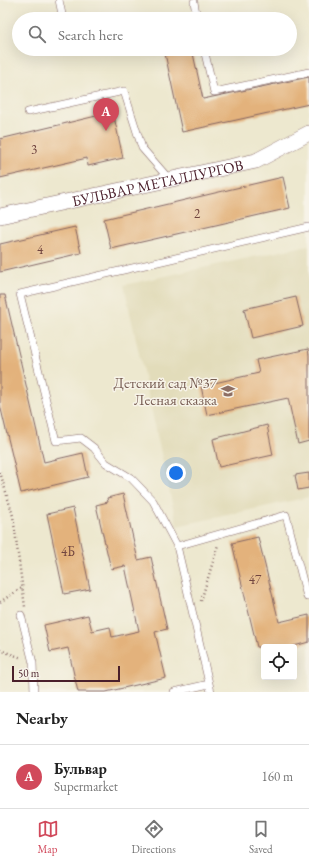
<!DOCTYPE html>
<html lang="en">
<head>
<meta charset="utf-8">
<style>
  body { margin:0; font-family:"EB Garamond",serif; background:#f6f6f6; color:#222 }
  .controls { position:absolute; right:12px; bottom:12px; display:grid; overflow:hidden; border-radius:4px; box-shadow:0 4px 16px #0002 }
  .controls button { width:36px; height:36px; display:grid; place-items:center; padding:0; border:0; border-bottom:1px solid #e0e0e0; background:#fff; color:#222; font:20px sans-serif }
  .scale { position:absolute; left:12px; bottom:10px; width:108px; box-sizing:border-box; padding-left:4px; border:2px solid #4a1f2b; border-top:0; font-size:11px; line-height:14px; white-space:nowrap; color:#4a1f2b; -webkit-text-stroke:3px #f7f3e8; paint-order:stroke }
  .you { position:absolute; left:176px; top:473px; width:14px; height:14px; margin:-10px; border:3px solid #fff; border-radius:50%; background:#1a73e8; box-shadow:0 0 0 6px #1a73e833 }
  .badge { display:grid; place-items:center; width:26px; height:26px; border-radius:50%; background:#d1495b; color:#fff; font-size:13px; font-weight:700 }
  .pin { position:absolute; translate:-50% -33px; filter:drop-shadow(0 1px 2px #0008) }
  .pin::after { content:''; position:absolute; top:21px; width:14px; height:12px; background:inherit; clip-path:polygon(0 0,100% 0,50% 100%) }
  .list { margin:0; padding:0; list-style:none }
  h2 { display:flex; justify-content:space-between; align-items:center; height:52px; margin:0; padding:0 16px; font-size:17px }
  h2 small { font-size:13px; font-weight:400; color:#767676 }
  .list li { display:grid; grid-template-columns:26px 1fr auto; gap:12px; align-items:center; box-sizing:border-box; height:64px; padding:0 16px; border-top:1px solid #e0e0e0 }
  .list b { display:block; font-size:15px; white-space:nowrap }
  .list p { margin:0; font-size:13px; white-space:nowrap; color:#767676 }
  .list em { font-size:13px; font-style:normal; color:#767676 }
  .icon { flex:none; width:22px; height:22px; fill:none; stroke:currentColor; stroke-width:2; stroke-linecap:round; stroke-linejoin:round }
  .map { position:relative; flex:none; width:309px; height:692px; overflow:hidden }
  .search { position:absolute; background:#fff; box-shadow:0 4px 16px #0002; left:12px; right:12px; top:12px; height:44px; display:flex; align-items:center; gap:10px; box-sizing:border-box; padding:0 14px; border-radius:22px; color:#767676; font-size:15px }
  .sheet { height:116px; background:#fff }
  nav { display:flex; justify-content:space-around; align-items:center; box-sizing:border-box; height:56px; border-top:1px solid #e0e0e0; background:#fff; font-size:11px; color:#767676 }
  nav a { display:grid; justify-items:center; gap:2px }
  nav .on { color:#d1495b }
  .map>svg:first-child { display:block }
  .built { fill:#e2dcba }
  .building { fill:#e3b27b }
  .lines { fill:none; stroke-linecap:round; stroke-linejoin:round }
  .lane-casing { stroke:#836564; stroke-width:8 }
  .street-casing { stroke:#836564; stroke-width:16 }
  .path { stroke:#836564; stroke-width:2.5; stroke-dasharray:1 3; stroke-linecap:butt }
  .lane { stroke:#fff; stroke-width:7 }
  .street { stroke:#fff; stroke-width:15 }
  .labels { text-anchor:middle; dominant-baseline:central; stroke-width:3; stroke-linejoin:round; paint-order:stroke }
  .number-label { font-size:13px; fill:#70443f }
  .street-label { font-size:15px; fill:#4a1f2b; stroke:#f7f3e8 }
  .education-label { font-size:15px; fill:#785e54; stroke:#f7f3e8; text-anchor:end }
</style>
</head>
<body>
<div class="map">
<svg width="309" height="692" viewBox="0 0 309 692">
  <rect width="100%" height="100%" fill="#f7f3e8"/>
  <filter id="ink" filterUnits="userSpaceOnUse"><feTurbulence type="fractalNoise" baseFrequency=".025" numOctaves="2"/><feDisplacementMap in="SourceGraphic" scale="8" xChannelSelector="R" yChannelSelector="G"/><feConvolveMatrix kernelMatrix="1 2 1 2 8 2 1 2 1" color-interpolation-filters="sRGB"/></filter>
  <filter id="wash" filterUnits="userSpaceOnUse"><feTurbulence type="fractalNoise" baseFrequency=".012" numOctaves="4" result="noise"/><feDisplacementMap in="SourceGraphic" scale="16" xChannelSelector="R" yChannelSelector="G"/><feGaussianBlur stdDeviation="0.9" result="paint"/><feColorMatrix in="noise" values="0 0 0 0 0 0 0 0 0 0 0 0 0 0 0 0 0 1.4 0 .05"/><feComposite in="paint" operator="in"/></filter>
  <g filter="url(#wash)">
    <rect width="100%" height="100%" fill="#ede8cf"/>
    <path class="built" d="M309,245V497L177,526L124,285Z"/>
    <g id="blocks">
      <path class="building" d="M164,49H192L203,99L309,77V104L182,132Z
        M113,112L123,158L88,166L87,158L0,178V139Z
        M283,177L290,208L111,249L104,219Z
        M75,227L81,253L0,272V244Z
        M0,295H5L44,462L83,453L88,477L21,493L0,405Z
        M296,297L303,326L251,338L244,309Z
        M308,349L309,355V441L298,444L288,398L207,415L201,386L259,373L256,360Z
        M267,425L273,455L219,467L213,439Z
        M309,473V488L298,490L295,475Z
        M123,494L138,560L151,557L167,629L155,632L166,678L106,692H78L68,648L50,652L44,625L88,615L92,631L110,627L112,637L139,631L125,566L111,569L96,505L108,502L107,498Z
        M73,508L90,589L64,594L47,514Z
        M258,537L279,622L309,615V642L290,647H257L232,543Z"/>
    </g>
  </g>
  <g filter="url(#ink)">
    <use href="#blocks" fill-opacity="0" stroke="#836564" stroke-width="1"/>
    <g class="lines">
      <defs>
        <path id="lane" d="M59,0L63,19
          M194,2L197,19
          M204,49L214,92L309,72
          M28,112L124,91L142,148L169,179
          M177,546L286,515L307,597L309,596
          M21,615L33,663L34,692
          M174,692L209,684
          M211,692L177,546L153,501L131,478L106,463L94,448L81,438L56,441L20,294L309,227"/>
        <g id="street">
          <path id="s1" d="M0,216L256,161L309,133"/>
        </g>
      </defs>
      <use href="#lane" class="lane-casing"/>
      <use href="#street" class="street-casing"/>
      <path class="path" d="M0,472L13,516L25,607
        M201,601L218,545
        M0,602L23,587
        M0,650L22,658"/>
      <use href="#lane" class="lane"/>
      <use href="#street" class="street"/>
    </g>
  </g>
  <defs>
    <symbol id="school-bare" viewBox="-9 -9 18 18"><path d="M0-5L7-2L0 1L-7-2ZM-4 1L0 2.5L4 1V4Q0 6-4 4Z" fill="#8d6e63" stroke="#f7f3e8" stroke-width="2.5" paint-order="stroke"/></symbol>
  </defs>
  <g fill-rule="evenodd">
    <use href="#school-bare" x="218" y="381" width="20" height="20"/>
  </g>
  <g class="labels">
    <g class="number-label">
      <text x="34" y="149">3</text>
      <text x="197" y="213">2</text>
      <text x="40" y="249">4</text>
      <text x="68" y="551">4Б</text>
      <text x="255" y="579">47</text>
    </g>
    <g class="street-label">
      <text stroke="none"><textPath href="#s1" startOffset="161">БУЛЬВАР МЕТАЛЛУРГОВ</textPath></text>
    </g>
    <g class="education-label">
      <text x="217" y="382">Детский сад №37<tspan x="217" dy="17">Лесная сказка</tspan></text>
    </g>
  </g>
</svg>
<div class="controls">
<button><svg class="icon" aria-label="locate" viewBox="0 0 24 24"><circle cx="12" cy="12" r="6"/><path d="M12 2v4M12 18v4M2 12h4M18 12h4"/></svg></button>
</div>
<div class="scale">50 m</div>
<div class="you"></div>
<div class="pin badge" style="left:106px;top:131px">A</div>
<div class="search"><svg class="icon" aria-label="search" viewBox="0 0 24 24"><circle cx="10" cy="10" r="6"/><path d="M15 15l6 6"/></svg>Search here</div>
</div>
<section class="sheet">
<h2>Nearby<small></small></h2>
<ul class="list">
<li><span class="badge">A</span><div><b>Бульвар</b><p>Supermarket</p></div><em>160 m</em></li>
</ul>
</section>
<nav>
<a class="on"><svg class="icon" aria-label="map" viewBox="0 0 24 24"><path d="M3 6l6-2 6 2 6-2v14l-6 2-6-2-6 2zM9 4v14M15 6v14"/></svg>Map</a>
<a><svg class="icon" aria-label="directions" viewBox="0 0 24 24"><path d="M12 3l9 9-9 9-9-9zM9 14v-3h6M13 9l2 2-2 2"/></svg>Directions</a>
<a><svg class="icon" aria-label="saved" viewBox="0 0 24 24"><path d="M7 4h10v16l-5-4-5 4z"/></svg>Saved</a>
</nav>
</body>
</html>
